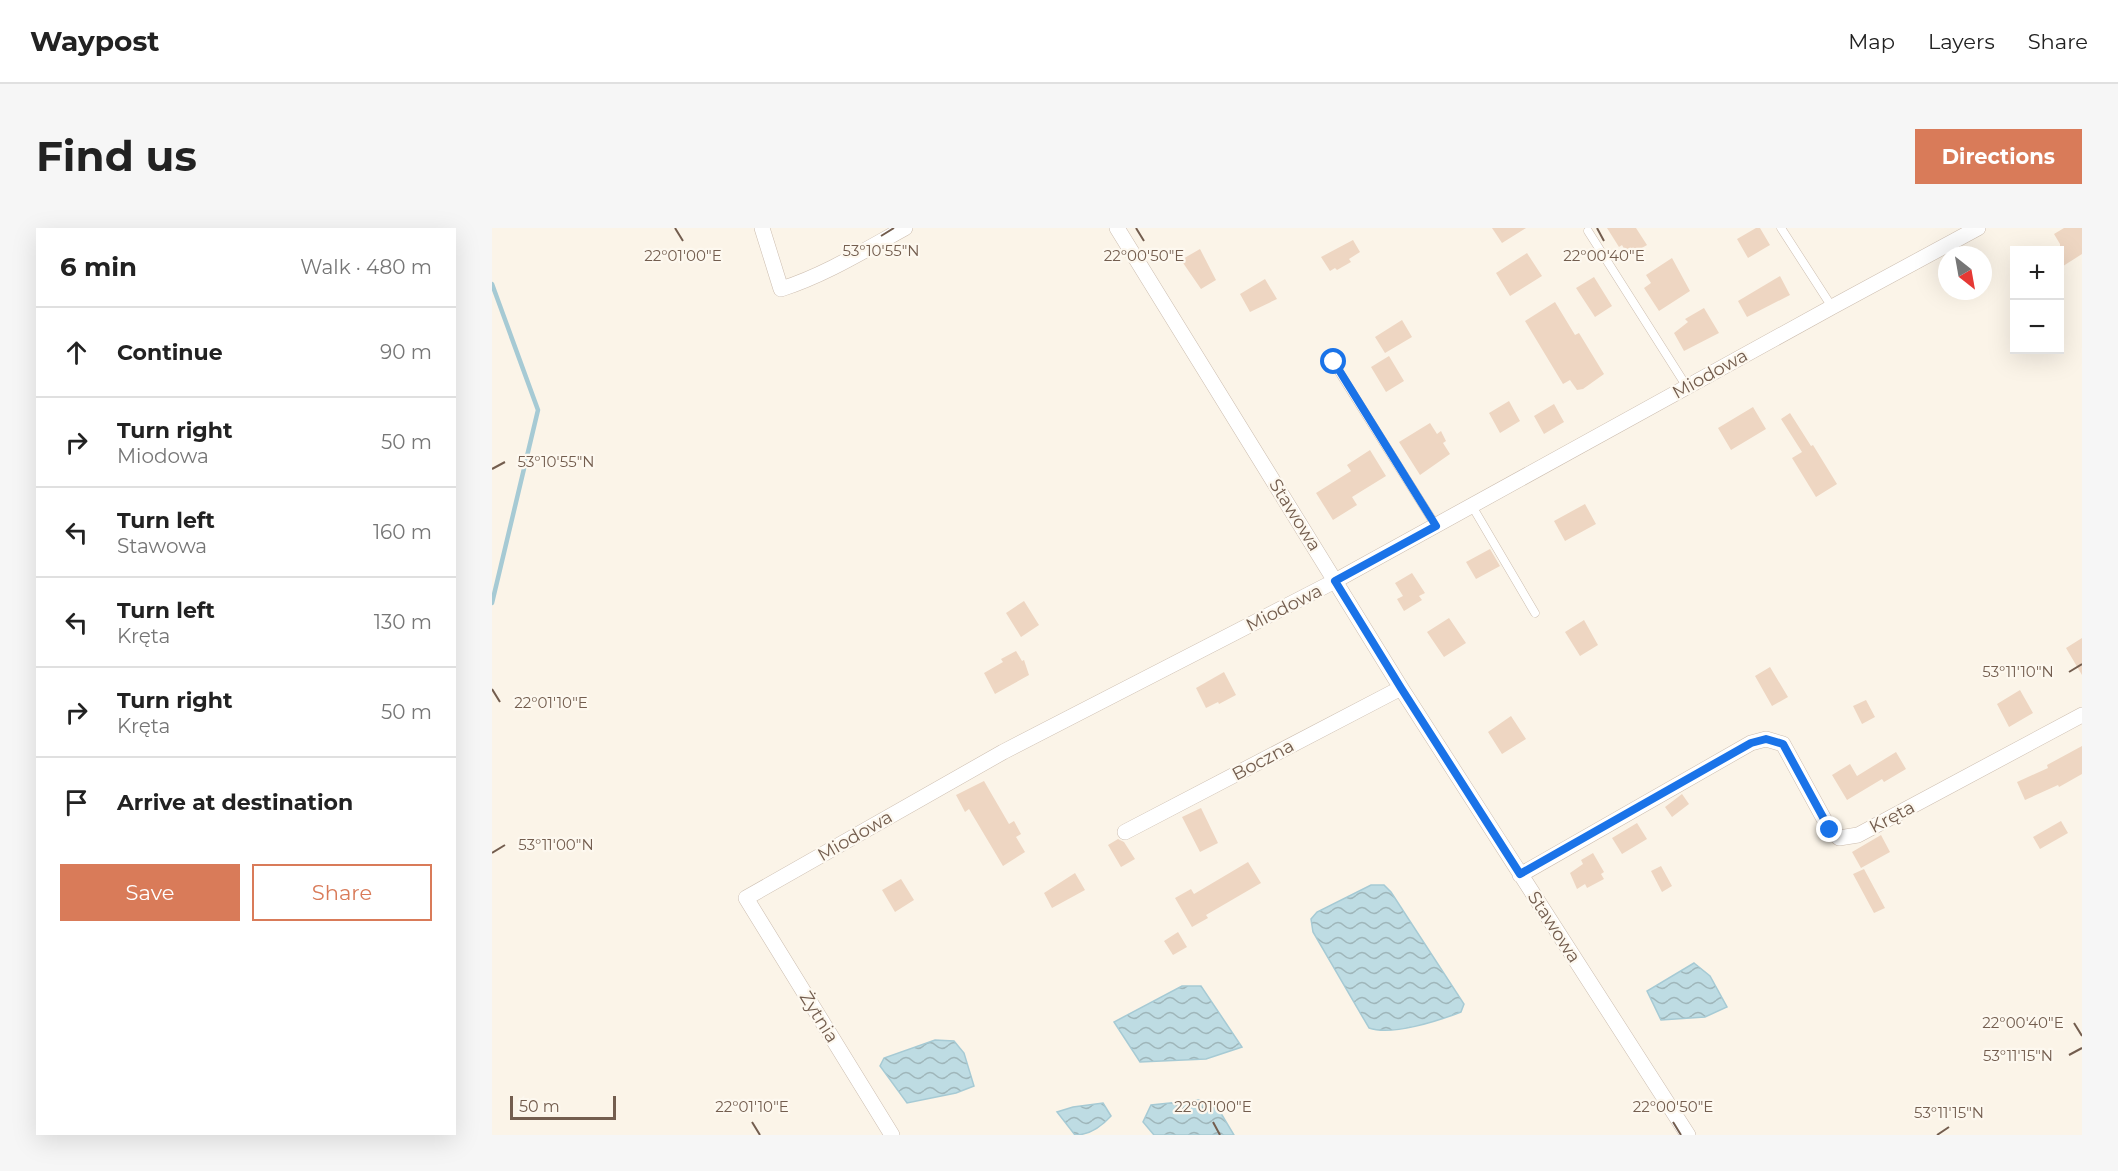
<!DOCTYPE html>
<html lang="en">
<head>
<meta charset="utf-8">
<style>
  body { margin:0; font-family:Montserrat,sans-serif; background:#f6f6f6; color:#222 }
  .controls { position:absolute; right:18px; top:18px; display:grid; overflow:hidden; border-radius:0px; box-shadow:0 6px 24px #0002 }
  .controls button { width:54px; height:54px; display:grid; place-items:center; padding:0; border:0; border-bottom:2px solid #e0e0e0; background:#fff; color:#222; font:30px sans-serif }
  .compass { position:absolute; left:1446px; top:18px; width:54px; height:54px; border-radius:50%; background:#fff; box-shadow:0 6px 24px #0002; rotate:149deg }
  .scale { position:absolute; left:18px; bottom:15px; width:106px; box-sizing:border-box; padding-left:6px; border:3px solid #735d4e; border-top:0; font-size:16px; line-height:21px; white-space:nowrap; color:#735d4e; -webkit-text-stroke:4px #fdf8ef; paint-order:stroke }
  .stop { position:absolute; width:18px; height:18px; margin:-14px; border:4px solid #1a73e8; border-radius:50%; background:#fff }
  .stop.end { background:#1a73e8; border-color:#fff; box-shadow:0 2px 6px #0008 }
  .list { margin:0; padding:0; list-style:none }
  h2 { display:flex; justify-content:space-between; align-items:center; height:78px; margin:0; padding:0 24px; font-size:26px }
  h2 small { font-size:20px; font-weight:400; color:#767676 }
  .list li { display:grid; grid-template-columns:39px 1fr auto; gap:18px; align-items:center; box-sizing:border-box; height:90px; padding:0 24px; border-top:2px solid #e0e0e0 }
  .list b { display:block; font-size:22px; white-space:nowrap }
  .list p { margin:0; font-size:20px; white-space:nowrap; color:#767676 }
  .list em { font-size:20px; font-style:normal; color:#767676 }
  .actions { display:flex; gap:12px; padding:18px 24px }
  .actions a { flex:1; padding:14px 0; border:2px solid #d97b59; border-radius:0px; text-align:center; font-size:21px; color:#d97b59 }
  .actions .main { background:#d97b59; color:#fff }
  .icon { flex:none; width:33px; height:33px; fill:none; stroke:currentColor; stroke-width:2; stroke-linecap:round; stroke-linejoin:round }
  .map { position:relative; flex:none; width:1590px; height:907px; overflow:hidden; border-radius:0px }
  header { display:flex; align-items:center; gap:36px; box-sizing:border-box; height:84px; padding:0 30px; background:#fff; border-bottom:2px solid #e0e0e0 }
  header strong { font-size:28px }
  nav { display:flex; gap:33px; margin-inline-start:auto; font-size:21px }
  .intro { display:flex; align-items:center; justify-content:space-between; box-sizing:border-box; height:144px; padding:0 36px }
  h1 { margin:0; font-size:42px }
  .button { padding:15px 27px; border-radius:0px; background:#d97b59; color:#fff; font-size:21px; font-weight:700 }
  main { display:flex; gap:36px; padding:0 36px }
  aside { flex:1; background:#fff; border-radius:0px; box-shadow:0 6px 24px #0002 }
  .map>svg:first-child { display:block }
  .water { fill:url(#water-waves); stroke:#a6cad4; stroke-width:1.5 }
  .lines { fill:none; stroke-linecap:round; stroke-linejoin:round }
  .stream { stroke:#a6cad4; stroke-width:4.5 }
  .building { fill:#eed6c2 }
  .lane-casing { stroke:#ccbdaf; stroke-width:9 }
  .street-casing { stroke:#ccbdaf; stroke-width:16 }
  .lane { stroke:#fff; stroke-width:8 }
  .street { stroke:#fff; stroke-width:15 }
  .route { stroke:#1a73e8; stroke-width:8 }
  .ticks { fill:none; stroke:#735d4e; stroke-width:2 }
  .labels { text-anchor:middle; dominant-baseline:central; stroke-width:4.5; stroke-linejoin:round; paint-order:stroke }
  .street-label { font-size:18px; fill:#735d4e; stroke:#fdf8ef }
  .ticks-label { font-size:15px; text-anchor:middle; fill:#735d4e; stroke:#fdf8ef; stroke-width:4.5; stroke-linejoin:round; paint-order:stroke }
</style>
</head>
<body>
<header>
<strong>Waypost</strong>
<nav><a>Map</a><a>Layers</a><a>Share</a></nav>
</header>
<div class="intro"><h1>Find us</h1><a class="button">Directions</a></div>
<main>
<aside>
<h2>6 min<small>Walk · 480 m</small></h2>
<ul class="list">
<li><svg class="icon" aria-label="ahead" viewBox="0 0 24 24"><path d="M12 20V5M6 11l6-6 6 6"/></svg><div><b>Continue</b></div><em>90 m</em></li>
<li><svg class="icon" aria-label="right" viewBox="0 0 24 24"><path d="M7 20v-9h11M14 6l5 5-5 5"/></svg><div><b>Turn right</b><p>Miodowa</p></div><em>50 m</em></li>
<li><svg class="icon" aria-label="left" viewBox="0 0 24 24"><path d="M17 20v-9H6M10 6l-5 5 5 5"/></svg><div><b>Turn left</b><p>Stawowa</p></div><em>160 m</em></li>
<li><svg class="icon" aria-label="left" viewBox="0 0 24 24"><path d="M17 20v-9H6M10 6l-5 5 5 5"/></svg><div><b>Turn left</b><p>Kręta</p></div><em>130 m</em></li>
<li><svg class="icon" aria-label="right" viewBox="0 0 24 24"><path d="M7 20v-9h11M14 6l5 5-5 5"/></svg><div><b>Turn right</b><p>Kręta</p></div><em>50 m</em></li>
<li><svg class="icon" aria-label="arrive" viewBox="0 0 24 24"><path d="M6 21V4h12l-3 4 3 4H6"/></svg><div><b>Arrive at destination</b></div></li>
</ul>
<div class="actions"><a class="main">Save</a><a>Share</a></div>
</aside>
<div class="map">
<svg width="1590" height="907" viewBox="0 0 1590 907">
  <defs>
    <pattern id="water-waves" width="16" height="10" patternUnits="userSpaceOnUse" patternTransform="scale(1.5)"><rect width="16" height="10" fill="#bedce3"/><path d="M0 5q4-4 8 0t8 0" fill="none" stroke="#9fb6ba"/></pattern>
  </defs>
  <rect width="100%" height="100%" fill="#fbf4e8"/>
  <path class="water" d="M879,657H892L899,664L972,776L969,784C946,793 900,808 877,800L821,704L819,691L825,684Z
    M1202,735L1218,748L1235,779L1213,789L1169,792L1155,763Z
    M690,758H709L750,819L714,831L648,834L622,794Z
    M443,812L462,813L472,825L482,858L464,865L415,875L388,838L392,830Z
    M707,872L724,877L742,907H662L651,894L659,877Z
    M611,875L619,888C609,899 598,907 583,907L565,884L581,879Z"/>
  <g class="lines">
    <path class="stream" d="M0,56L46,182L0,375"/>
  </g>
  <path class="building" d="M1000,0H1034L1010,15Z
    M1115,0H1144L1155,17L1136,28L1130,17L1127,19Z
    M1264,0H1268L1278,17L1256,30L1245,11Z
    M1572,0H1590V26L1568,40V16L1562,6Z
    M861,12L868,24L857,31L859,34L845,42L843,40L838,43L829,29Z
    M708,21L724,52L709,61L689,32Z
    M1035,25L1050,48L1018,68L1004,45Z
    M1180,30L1198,63L1167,83L1152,60L1159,55L1154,47Z
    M1288,48L1298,67L1255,89L1246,73Z
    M1102,49L1120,78L1103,89L1084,60Z
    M773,51L785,71L758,84L748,66Z
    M1063,74L1083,107L1087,105L1112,146L1091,161L1085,162L1078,152L1071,156L1033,93Z
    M1212,80L1227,105L1192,123L1182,105L1196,94L1193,91Z
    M910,92L920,109L893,125L883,109Z
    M897,128L912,153L894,164L879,139Z
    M1017,173L1028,193L1008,205L997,185Z
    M1062,176L1072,194L1052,206L1042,188Z
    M1261,179L1274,201L1239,222L1226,200Z
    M1298,185L1319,218L1321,217L1345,256L1324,269L1300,230L1310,224L1289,191Z
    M938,195L945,206L949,203L954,213L951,215L958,226L928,247L907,214Z
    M878,222L894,248L860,269L865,277L841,292L824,265L859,243L855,237Z
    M1093,276L1104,296L1073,313L1062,293Z
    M998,321L1008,338L984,351L974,334Z
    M920,345L933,365L927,368L930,372L912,383L905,371L911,368L903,355Z
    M532,373L547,397L529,409L514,385Z
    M957,390L974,415L952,429L935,404Z
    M1092,392L1106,417L1088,428L1073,404Z
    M1590,410V447L1574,420Z
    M524,423L530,433L532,432L537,447L503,466L492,445L511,434L509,431Z
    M1278,439L1296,469L1280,478L1263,448Z
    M732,444L744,467L727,476L726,474L714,480L704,460Z
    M1528,462L1541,485L1517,499L1505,476Z
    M1374,472L1383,489L1370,496L1361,478Z
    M1019,488L1034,511L1010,526L996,504Z
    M1590,518V546L1567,559L1566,557L1533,572L1525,554L1556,540L1555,537Z
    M1404,524L1414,541L1392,554L1390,551L1355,572L1340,547L1358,536L1365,548Z
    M492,553L517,596L522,593L529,606L524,609L533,624L511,638L477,581L473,584L464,567Z
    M1190,566L1197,576L1180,589L1173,579Z
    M709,580L726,615L708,624L690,589Z
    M1569,593L1576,605L1548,621L1541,609Z
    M1145,595L1155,611L1130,626L1120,610Z
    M1389,607L1398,624L1369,640L1360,624Z
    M626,611L632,614L643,631L629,639L616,617Z
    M1101,625L1112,644L1109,646L1112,651L1095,660L1093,656L1085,661L1078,645L1091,636L1089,632Z
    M756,634L769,655L714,687L716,690L700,699L683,670L699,661L702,666Z
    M1169,638L1180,658L1170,664L1159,643Z
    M1372,641L1393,680L1382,685L1361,646Z
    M583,645L593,662L560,680L552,665Z
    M409,651L422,672L403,684L390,662Z
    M686,704L695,719L681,727L672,713Z"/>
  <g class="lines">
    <defs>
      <path id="lane" d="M1289,0L1340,79
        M1096,3L1195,159
        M841,134L944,298
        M980,278L1043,385"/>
      <path id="street" d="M270,0L289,61C333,47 373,22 413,0
        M625,0L909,460L1196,907
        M633,604L909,460
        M1028,647L1259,515L1274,511L1291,516L1338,602L1347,610L1366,607L1590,487
        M400,907L254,670L511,524L843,353L1340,79L1486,0"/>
    </defs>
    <use href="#lane" class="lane-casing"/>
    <use href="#street" class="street-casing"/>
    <use href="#lane" class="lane"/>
    <use href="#street" class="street"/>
  </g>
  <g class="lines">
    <path class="route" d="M842,134L944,298L843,353L909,460L1028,646L1259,515L1274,511L1291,516L1338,602"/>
  </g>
  <path class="ticks" d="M183,0L191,13M644,0L652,13M1105,0L1112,13M389,8L402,0M0,241L13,234M1577,444L1590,436M0,461L8,474M0,625L13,617M1582,795L1590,808M1577,827L1590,820M260,894L268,907M721,894L728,907M1181,894L1189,907M1445,907L1457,899"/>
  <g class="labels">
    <g class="street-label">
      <text transform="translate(1218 146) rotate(-29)">Miodowa</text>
      <text transform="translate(803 287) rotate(58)">Stawowa</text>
      <text transform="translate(792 380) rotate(-27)">Miodowa</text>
      <text transform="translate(771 532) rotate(-28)">Boczna</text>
      <text transform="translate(1400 589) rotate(-28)">Kręta</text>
      <text transform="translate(363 608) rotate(-30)">Miodowa</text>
      <text transform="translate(1062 699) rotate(57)">Stawowa</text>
      <text transform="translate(327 789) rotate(58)">Żytnia</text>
    </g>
  </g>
  <g class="ticks-label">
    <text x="389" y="28">53°10'55"N</text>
    <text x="191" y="33">22°01'00"E</text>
    <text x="652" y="33">22°00'50"E</text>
    <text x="1112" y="33">22°00'40"E</text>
    <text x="64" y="239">53°10'55"N</text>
    <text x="1526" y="449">53°11'10"N</text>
    <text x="59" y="480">22°01'10"E</text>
    <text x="64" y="622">53°11'00"N</text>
    <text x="1531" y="800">22°00'40"E</text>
    <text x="1526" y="833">53°11'15"N</text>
    <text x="260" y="884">22°01'10"E</text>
    <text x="721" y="884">22°01'00"E</text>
    <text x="1181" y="884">22°00'50"E</text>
    <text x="1457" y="890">53°11'15"N</text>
  </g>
</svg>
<div class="controls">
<button>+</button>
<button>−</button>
</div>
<svg class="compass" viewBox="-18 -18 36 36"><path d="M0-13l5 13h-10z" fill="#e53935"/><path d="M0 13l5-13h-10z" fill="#767676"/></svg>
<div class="scale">50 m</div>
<div class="stop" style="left:842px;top:134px"></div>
<div class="stop end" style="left:1338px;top:602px"></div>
</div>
</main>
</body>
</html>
